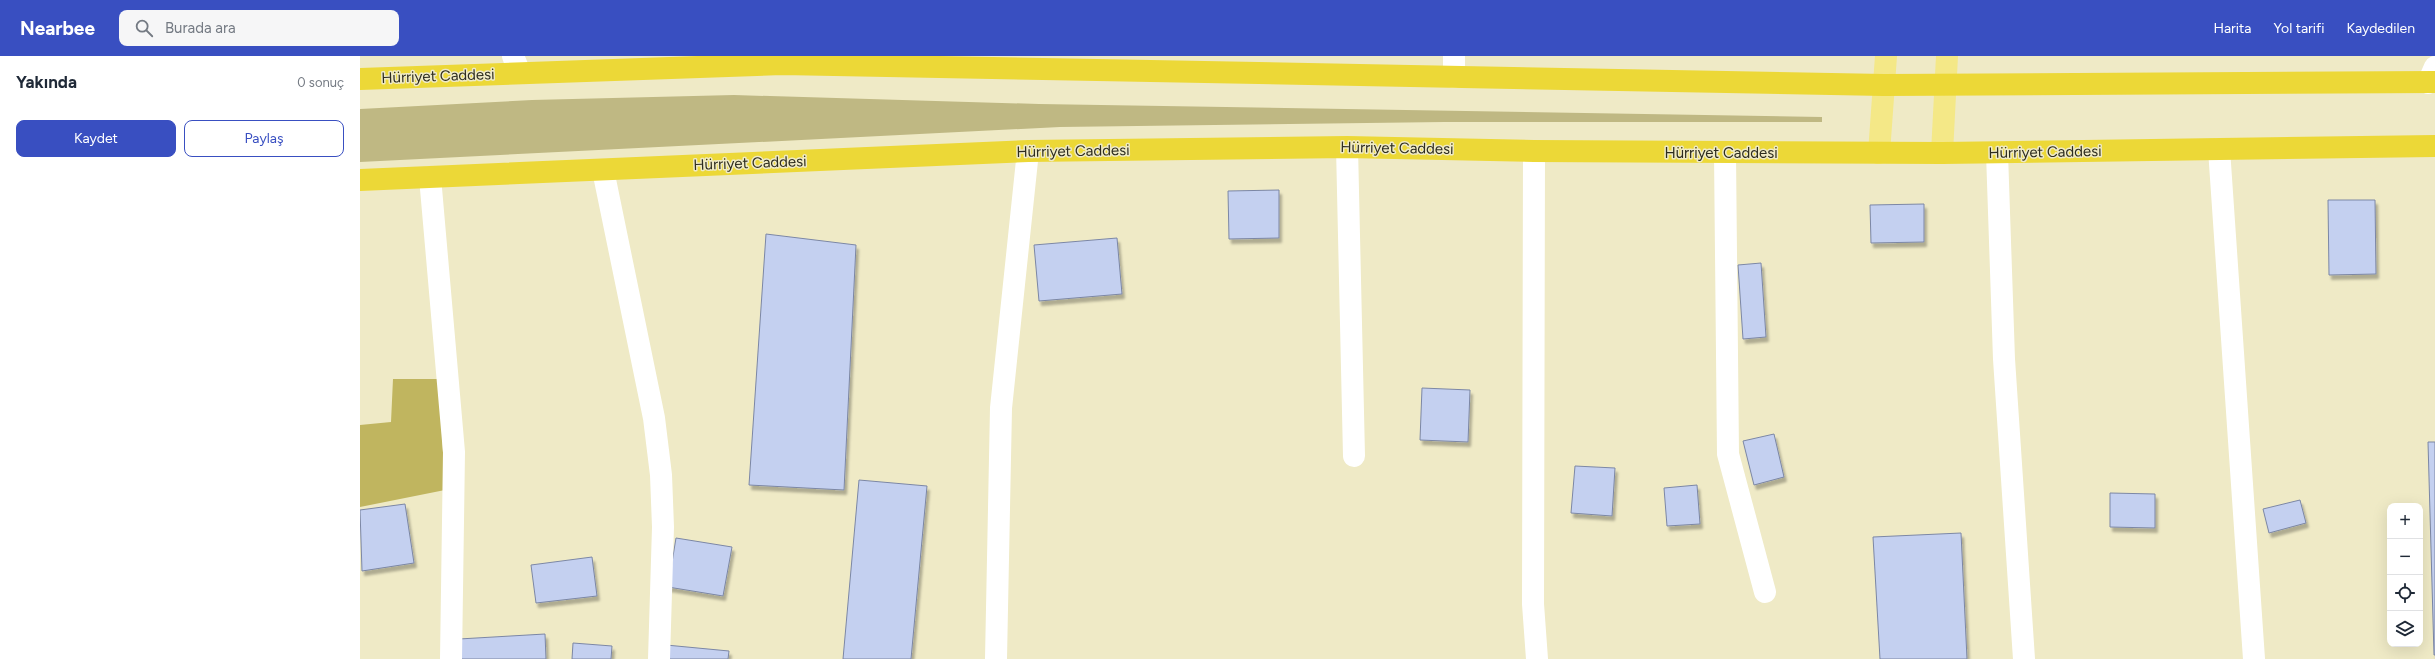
<!DOCTYPE html>
<html lang="tr">
<head>
<meta charset="utf-8">
<style>
  body { margin:0; font-family:Figtree,sans-serif; background:#f6f6f7; color:#1f2937 }
  .controls { position:absolute; right:12px; bottom:12px; display:grid; overflow:hidden; border-radius:8px; box-shadow:0 4px 16px #0002 }
  .controls button { width:36px; height:36px; display:grid; place-items:center; padding:0; border:0; border-bottom:1px solid #e0e1e3; background:#fff; color:#1f2937; font:20px sans-serif }
  .list { margin:0; padding:0; list-style:none }
  h2 { display:flex; justify-content:space-between; align-items:center; height:52px; margin:0; padding:0 16px; font-size:17px }
  h2 small { font-size:13px; font-weight:400; color:#747a83 }
  .actions { display:flex; gap:8px; padding:12px 16px }
  .actions a { flex:1; padding:9px 0; border:1px solid #394fc1; border-radius:8px; text-align:center; font-size:14px; color:#394fc1 }
  .actions .main { background:#394fc1; color:#fff }
  .icon { flex:none; width:22px; height:22px; fill:none; stroke:currentColor; stroke-width:2; stroke-linecap:round; stroke-linejoin:round }
  .map { position:relative; flex:none; width:2075px; height:603px; overflow:hidden }
  header { display:flex; align-items:center; gap:24px; box-sizing:border-box; height:56px; padding:0 20px; background:#394fc1; color:#fff }
  header strong { font-size:19px }
  nav { display:flex; gap:22px; margin-inline-start:auto; font-size:14px }
  .search { width:280px; height:36px; background:#f6f6f7; display:flex; align-items:center; gap:10px; box-sizing:border-box; padding:0 14px; border-radius:8px; color:#747a83; font-size:15px }
  main { display:flex }
  aside { flex:1; background:#fff }
  .map>svg:first-child { display:block }
  .green { fill:#bfb883 }
  .forest { fill:#c0b55f }
  .building { fill:#c4d0f0; stroke:#7c87a5; filter:url(#shadow) }
  .lines { fill:none; stroke-linecap:round; stroke-linejoin:round }
  .street { stroke:#fff; stroke-width:22 }
  .secondary { stroke:#fff; stroke-width:22 }
  .primary { stroke:#f4e887; stroke-width:22 }
  .highway { stroke:#ecd837; stroke-width:22 }
  .labels { text-anchor:middle; dominant-baseline:central; stroke-width:3; stroke-linejoin:round; paint-order:stroke }
  .street-label { font-size:15px; fill:#2d2c1e; stroke:#efeac6 }
</style>
</head>
<body>
<header>
<strong>Nearbee</strong>
<div class="search"><svg class="icon" aria-label="search" viewBox="0 0 24 24"><circle cx="10" cy="10" r="6"/><path d="M15 15l6 6"/></svg>Burada ara</div>
<nav><a>Harita</a><a>Yol tarifi</a><a>Kaydedilen</a></nav>
</header>
<main>
<aside>
<h2>Yakında<small>0 sonuç</small></h2>
<ul class="list">
</ul>
<div class="actions"><a class="main">Kaydet</a><a>Paylaş</a></div>
</aside>
<div class="map">
<svg width="2075" height="603" viewBox="0 0 2075 603">
  <defs>
    <filter id="shadow"><feDropShadow dx="2.5" dy="4.5" stdDeviation="1" flood-color="#0004"/></filter>
  </defs>
  <rect width="100%" height="100%" fill="#efeac6"/>
  <path class="green" d="M374,39L679,48L1462,61V66H1084L700,71L0,106V53L172,44Z"/>
  <path class="forest" d="M33,323H79L85,434L0,451V369L31,366Z"/>
  <path class="building" d="M919,134V182L869,183L868,135Z
    M1968,144H2015L2016,218L1969,219Z
    M1564,148V186L1511,187L1510,149Z
    M406,178L496,189L484,434L389,429Z
    M757,182L762,238L679,245L674,189Z
    M1401,207L1406,281L1383,283L1378,209Z
    M1062,332L1110,334L1108,386L1060,384Z
    M1414,378L1424,421L1394,429L1383,385Z
    M2068,386H2075V599H2074Z
    M1215,410L1255,412L1252,460L1211,457Z
    M499,424L567,430L551,603H483Z
    M1337,429L1340,468L1307,470L1304,432Z
    M1750,437L1795,438V472L1750,471Z
    M1940,444L1946,467L1909,477L1903,453Z
    M45,448L54,507L2,515L0,454Z
    M1601,477L1607,603H1520L1513,481Z
    M316,482L372,491L363,540L308,531Z
    M232,501L237,540L176,547L171,509Z
    M185,578L186,603H100L99,583Z
    M213,587L252,590L251,603H212Z
    M306,589L369,595L368,603H305Z"/>
  <g class="lines">
    <path class="street" d="M1094,21V0
      M2068,27L2075,11
      M987,91L994,400
      M1859,93L1894,603
      M1174,95L1173,548L1177,603
      M1365,97L1368,398L1405,536
      M1637,97L1644,303L1664,603
      M243,114L294,362L301,419L303,471L299,603
      M70,121L94,396L91,603
      M636,603L641,352L668,95"/>
    <path class="secondary" d="M153,0L160,17"/>
    <path class="primary" d="M1519,97L1526,0
      M1582,97L1587,0"/>
    <path class="highway" d="M0,23L422,8L1524,29L2075,26
      M0,124L668,95L987,91L1174,95L1582,97L2075,90"/>
  </g>
  <g class="labels">
    <g class="street-label">
      <text transform="translate(78 20) rotate(-2)">Hürriyet Caddesi</text>
      <text transform="translate(1037 92) rotate(1)">Hürriyet Caddesi</text>
      <text transform="translate(713 95) rotate(-1)">Hürriyet Caddesi</text>
      <text transform="translate(1685 96) rotate(-1)">Hürriyet Caddesi</text>
      <text x="1361" y="97">Hürriyet Caddesi</text>
      <text transform="translate(390 107) rotate(-2)">Hürriyet Caddesi</text>
    </g>
  </g>
</svg>
<div class="controls">
<button>+</button>
<button>−</button>
<button><svg class="icon" aria-label="locate" viewBox="0 0 24 24"><circle cx="12" cy="12" r="6"/><path d="M12 2v4M12 18v4M2 12h4M18 12h4"/></svg></button>
<button><svg class="icon" aria-label="layers" viewBox="0 0 24 24"><path d="M12 4l9 5-9 5-9-5zM3 14l9 5 9-5"/></svg></button>
</div>
</div>
</main>
</body>
</html>
